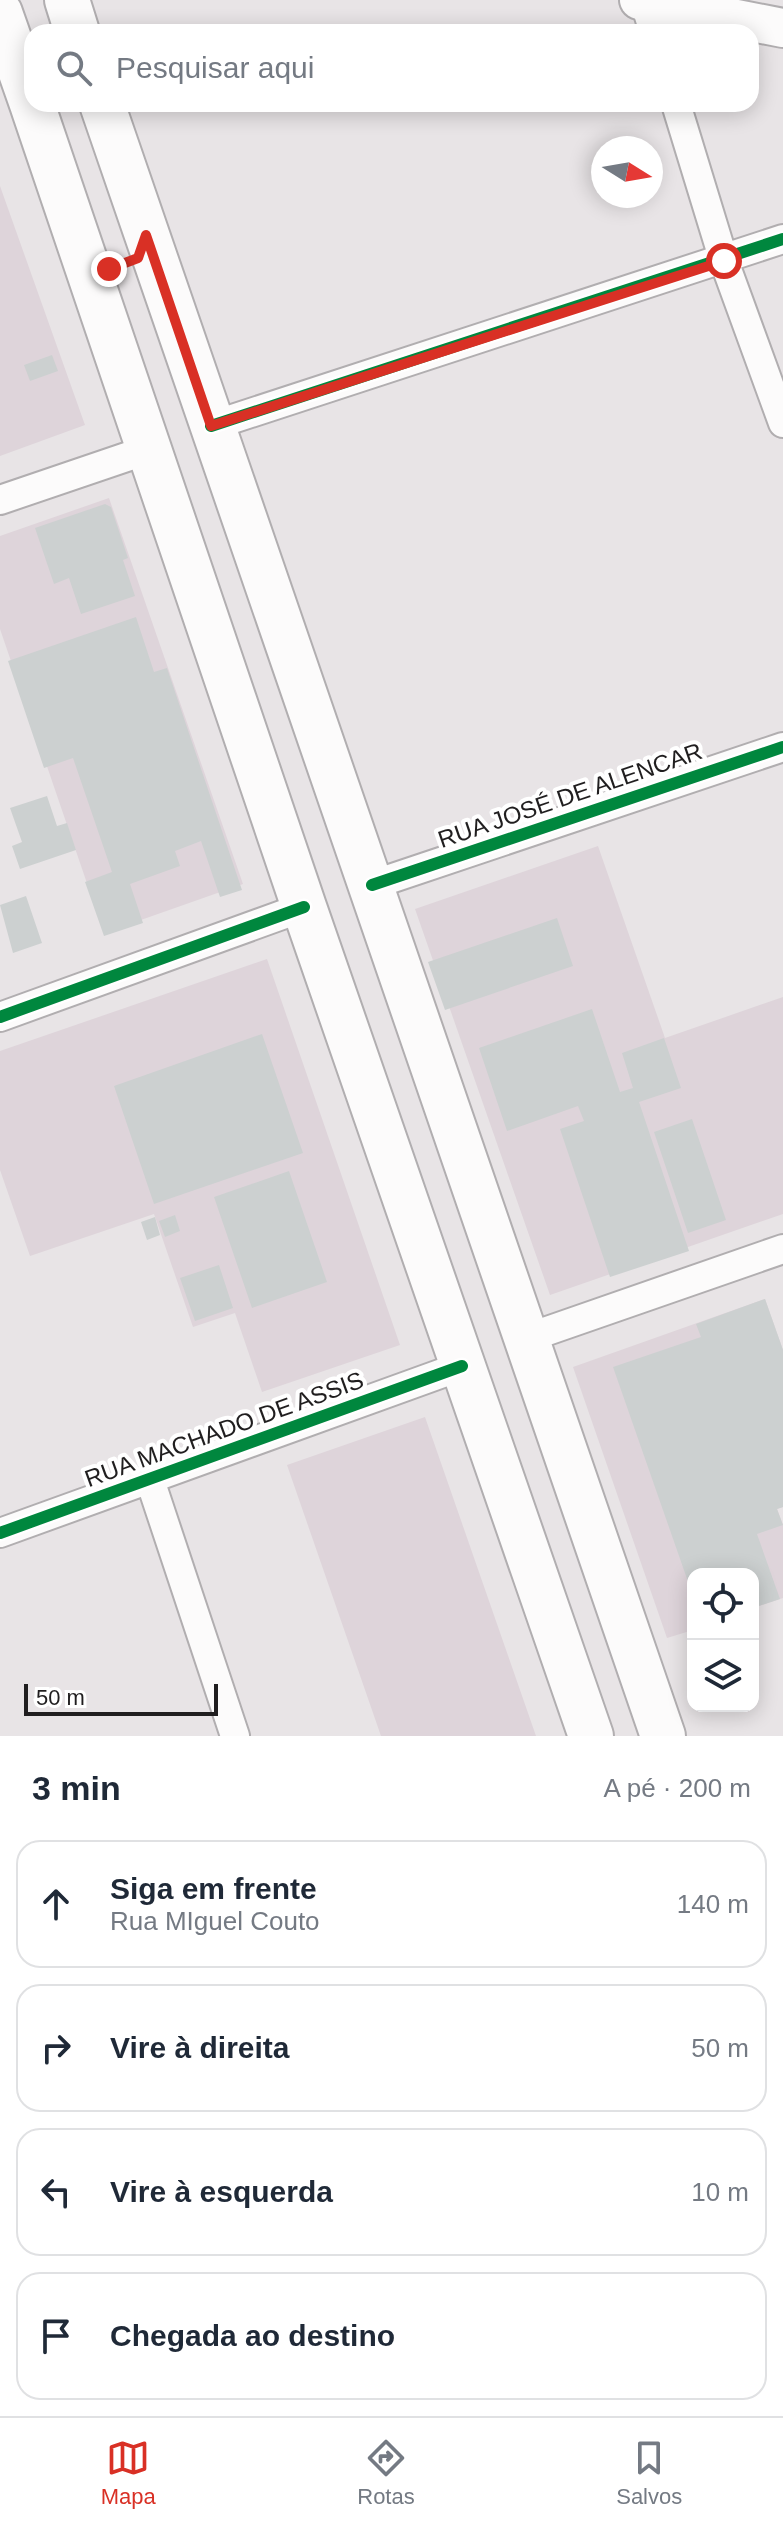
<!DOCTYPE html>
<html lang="pt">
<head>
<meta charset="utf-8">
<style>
  body { margin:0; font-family:Helvetica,sans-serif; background:#f6f6f7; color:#1f2937 }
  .controls { position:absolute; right:24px; bottom:24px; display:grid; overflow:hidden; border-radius:16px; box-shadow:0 4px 20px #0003 }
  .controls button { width:72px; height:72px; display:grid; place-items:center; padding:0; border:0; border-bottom:2px solid #e0e1e3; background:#fff; color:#1f2937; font:40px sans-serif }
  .compass { position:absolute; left:591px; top:136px; width:72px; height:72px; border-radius:50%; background:#fff; box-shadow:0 4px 20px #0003; rotate:101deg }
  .scale { position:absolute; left:24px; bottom:20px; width:194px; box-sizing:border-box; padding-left:8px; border:4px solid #201e1f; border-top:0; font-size:22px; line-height:28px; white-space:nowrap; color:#201e1f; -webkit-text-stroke:6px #fff; paint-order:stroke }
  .stop { position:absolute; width:24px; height:24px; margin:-18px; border:6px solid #d93025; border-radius:50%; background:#fff }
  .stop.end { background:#d93025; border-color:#fff; box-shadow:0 2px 8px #0008 }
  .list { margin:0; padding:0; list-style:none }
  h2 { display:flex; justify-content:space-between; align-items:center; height:104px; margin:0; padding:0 32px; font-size:34px }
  h2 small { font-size:26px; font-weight:400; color:#747a83 }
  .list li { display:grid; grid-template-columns:52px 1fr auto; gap:24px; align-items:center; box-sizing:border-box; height:128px; margin:0 16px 16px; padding:0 16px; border:2px solid #e0e1e3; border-radius:24px }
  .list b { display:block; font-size:30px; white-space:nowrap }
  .list p { margin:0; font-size:26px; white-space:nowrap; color:#747a83 }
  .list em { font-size:26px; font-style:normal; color:#747a83 }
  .icon { flex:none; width:44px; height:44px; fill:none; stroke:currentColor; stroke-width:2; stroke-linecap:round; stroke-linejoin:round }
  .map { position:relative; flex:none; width:783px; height:1736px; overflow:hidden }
  .search { position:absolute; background:#fff; box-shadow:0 4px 20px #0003; left:24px; right:24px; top:24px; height:88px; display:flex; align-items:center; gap:20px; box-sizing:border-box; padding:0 28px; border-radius:24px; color:#747a83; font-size:30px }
  .sheet { height:680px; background:#fff }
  nav { display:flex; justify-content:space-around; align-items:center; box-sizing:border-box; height:112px; border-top:2px solid #e0e1e3; background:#fff; font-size:22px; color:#747a83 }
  nav a { display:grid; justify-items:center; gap:4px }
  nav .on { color:#d93025 }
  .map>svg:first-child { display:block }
  .built { fill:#ded4da }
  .building { fill:#ccd0d0 }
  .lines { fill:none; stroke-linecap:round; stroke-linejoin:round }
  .street-casing { stroke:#b1aeb0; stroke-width:32 }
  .secondary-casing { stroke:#b1aeb0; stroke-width:42 }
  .primary-casing { stroke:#b1aeb0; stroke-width:48 }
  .street { stroke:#fcfbfb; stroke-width:28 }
  .secondary { stroke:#fcfbfb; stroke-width:38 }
  .primary { stroke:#fcfbfb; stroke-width:44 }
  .cycleway-casing { stroke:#fff; stroke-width:17 }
  .cycleway { stroke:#00873e; stroke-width:12 }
  .route { stroke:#d93025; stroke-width:10 }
  .labels { text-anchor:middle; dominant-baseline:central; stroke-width:8; stroke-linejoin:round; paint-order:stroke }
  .street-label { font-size:24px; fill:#201e1f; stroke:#fff }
</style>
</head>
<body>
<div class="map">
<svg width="783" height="1736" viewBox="0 0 783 1736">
  <rect width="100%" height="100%" fill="#e8e4e6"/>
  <path class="built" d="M0,186L85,425L0,456Z
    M109,498L243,884L104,933L0,629V536Z
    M598,846L665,1038L783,997V1214L550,1295L415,909Z
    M267,959L400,1345L262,1392L235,1313L193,1327L154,1214L30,1256L0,1170V1051Z
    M765,1299L783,1350V1507L777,1509L783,1525V1598L753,1608V1574H693V1630L667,1638L573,1367Z
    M425,1417L536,1736H381L287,1465Z"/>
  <path class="building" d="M52,355L58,371L30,381L24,365Z
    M105,504L111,507L128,558L123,560L135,596L81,614L69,578L54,584L35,528Z
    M136,617L154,672L167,668L242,890L220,897L201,841L175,851L180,866L130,884L143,923L104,936L85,882L112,872L73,758L44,768L8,661Z
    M47,796L57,826L67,823L76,850L20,869L12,846L22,842L10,808Z
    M26,896L42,943L13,953L0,905Z
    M557,918L573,966L445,1010L428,962Z
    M592,1009L620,1092L633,1088L622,1053L664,1038L681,1088L639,1102L689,1251L610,1277L560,1129L584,1121L578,1106L507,1131L479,1048Z
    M262,1034L303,1153L154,1204L114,1086Z
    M692,1119L726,1220L688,1233L654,1132Z
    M289,1171L327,1282L252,1308L214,1197Z
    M175,1215L180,1231L165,1237L159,1221Z
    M155,1217L160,1235L147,1240L141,1222Z
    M219,1265L233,1308L195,1321L180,1278Z
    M765,1299L783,1350V1507L777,1509L783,1525L757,1534L780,1599L753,1608V1574H693V1596L613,1367L701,1337L696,1324Z"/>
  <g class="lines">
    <defs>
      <path id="street" d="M644,0L654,32
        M676,104L724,261L783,423
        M211,426L783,239
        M0,500L150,449
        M372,885L783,747
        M0,1017L304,907
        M527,1338L783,1249
        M150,1480L235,1736
        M0,1533L462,1366"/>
      <path id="secondary" d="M639,0L783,28"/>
      <path id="primary" d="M67,0L77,32
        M0,13L32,104
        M32,104L304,907L591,1736
        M102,104L663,1736"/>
    </defs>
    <use href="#street" class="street-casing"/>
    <use href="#secondary" class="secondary-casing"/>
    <use href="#primary" class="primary-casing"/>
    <use href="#street" class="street"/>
    <use href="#secondary" class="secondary"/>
    <use href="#primary" class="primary"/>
    <defs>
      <path id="cycleway" d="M211,426L783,239
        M372,885L783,747
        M0,1017L304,907
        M0,1533L462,1366"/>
    </defs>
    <use href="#cycleway" class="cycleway-casing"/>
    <use href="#cycleway" class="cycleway"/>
  </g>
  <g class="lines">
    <path class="route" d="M109,269L138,258L146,235L211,426L724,261"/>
  </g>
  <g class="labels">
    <g class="street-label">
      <text transform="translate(570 795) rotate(-19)">RUA JOSÉ DE ALENCAR</text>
      <text transform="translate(224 1429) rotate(-20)">RUA MACHADO DE ASSIS</text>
    </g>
  </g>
</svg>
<div class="controls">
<button><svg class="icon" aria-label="locate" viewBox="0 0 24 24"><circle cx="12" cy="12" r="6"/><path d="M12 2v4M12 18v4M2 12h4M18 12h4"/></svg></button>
<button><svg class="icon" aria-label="layers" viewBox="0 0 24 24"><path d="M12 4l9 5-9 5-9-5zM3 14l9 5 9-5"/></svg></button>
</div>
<svg class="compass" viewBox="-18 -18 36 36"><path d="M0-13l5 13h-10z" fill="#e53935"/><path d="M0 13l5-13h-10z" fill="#747a83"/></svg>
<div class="scale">50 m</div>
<div class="stop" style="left:724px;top:261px"></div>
<div class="stop end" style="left:109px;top:269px"></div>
<div class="search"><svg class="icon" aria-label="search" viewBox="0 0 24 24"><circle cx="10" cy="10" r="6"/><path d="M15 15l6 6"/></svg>Pesquisar aqui</div>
</div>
<section class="sheet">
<h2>3 min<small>A pé · 200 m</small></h2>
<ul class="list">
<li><svg class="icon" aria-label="ahead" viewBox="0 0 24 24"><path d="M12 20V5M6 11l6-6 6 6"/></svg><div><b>Siga em frente</b><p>Rua MIguel Couto</p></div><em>140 m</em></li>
<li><svg class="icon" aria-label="right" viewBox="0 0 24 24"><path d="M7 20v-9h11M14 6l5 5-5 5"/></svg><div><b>Vire à direita</b></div><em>50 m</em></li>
<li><svg class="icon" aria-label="left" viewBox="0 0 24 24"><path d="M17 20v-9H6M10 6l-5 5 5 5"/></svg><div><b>Vire à esquerda</b></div><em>10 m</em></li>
<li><svg class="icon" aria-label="arrive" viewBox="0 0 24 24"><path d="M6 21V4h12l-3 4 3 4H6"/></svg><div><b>Chegada ao destino</b></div></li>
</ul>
</section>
<nav>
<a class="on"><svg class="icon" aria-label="map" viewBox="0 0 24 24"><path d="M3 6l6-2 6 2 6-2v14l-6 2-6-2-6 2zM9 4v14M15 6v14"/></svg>Mapa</a>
<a><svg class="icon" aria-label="directions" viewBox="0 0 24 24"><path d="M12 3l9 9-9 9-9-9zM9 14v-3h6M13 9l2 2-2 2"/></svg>Rotas</a>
<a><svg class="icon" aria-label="saved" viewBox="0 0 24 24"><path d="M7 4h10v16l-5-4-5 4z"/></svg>Salvos</a>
</nav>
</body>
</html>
